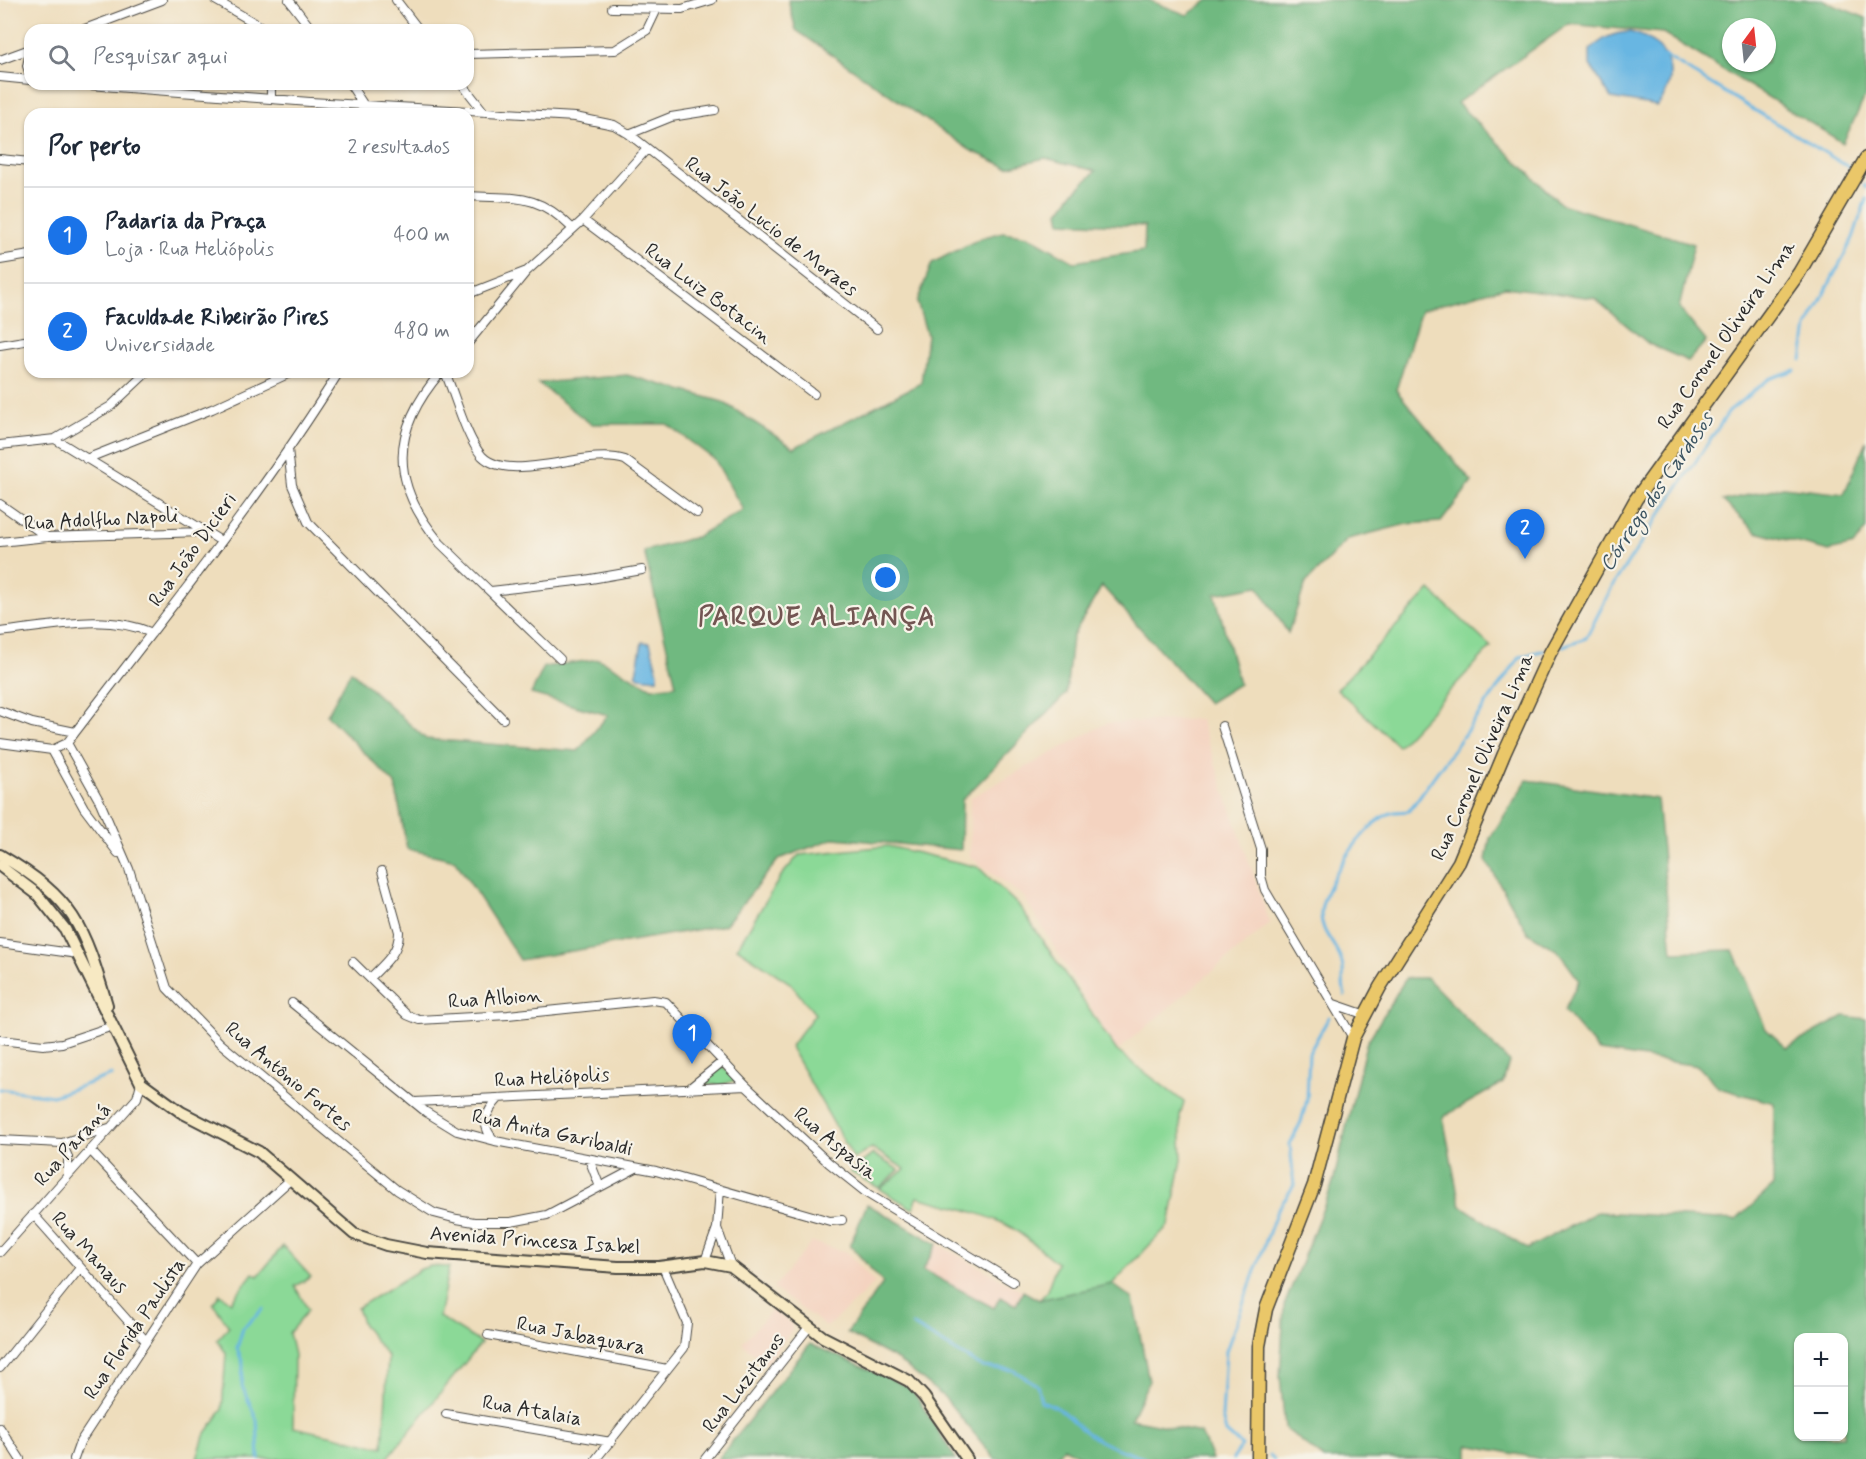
<!DOCTYPE html>
<html lang="pt">
<head>
<meta charset="utf-8">
<style>
  body { margin:0; font-family:Mynerve,sans-serif; background:#f6f6f7; color:#1f2937 }
  .controls { position:absolute; right:18px; bottom:18px; display:grid; overflow:hidden; border-radius:12px; box-shadow:0 2px 4px #0004 }
  .controls button { width:54px; height:54px; display:grid; place-items:center; padding:0; border:0; border-bottom:2px solid #e0e1e3; background:#fff; color:#1f2937; font:30px sans-serif }
  .compass { position:absolute; left:1722px; top:18px; width:54px; height:54px; border-radius:50%; background:#fff; box-shadow:0 2px 4px #0004; rotate:15deg }
  .you { position:absolute; left:886px; top:578px; width:21px; height:21px; margin:-15px; border:4px solid #fff; border-radius:50%; background:#1a73e8; box-shadow:0 0 0 9px #1a73e833 }
  .badge { display:grid; place-items:center; width:39px; height:39px; border-radius:50%; background:#1a73e8; color:#fff; font-size:20px; font-weight:700 }
  .pin { position:absolute; translate:-50% -50px; filter:drop-shadow(0 2px 3px #0008) }
  .pin::after { content:''; position:absolute; top:32px; width:21px; height:18px; background:inherit; clip-path:polygon(0 0,100% 0,50% 100%) }
  .list { margin:0; padding:0; list-style:none }
  h2 { display:flex; justify-content:space-between; align-items:center; height:78px; margin:0; padding:0 24px; font-size:26px }
  h2 small { font-size:20px; font-weight:400; color:#747a83 }
  .list li { display:grid; grid-template-columns:39px 1fr auto; gap:18px; align-items:center; box-sizing:border-box; height:96px; padding:0 24px; border-top:2px solid #e0e1e3 }
  .list b { display:block; font-size:22px; white-space:nowrap }
  .list p { margin:0; font-size:20px; white-space:nowrap; color:#747a83 }
  .list em { font-size:20px; font-style:normal; color:#747a83 }
  .icon { flex:none; width:33px; height:33px; fill:none; stroke:currentColor; stroke-width:2; stroke-linecap:round; stroke-linejoin:round }
  .map { position:relative; flex:none; width:1866px; height:1459px; overflow:hidden }
  .search { position:absolute; background:#fff; box-shadow:0 2px 4px #0004; left:24px; top:24px; width:450px; height:66px; display:flex; align-items:center; gap:15px; box-sizing:border-box; padding:0 21px; border-radius:18px; color:#747a83; font-size:22px }
  .panel { position:absolute; background:#fff; box-shadow:0 2px 4px #0004; left:24px; top:108px; width:450px; height:270px; border-radius:18px }
  .map>svg:first-child { display:block }
  .built { fill:#f4d3c0 }
  .green { fill:#8bd997; stroke:#5b8261; stroke-width:1.5 }
  .forest { fill:#70b980; stroke:#4e7256; stroke-width:1.5; fill-rule:evenodd }
  .water { fill:#68b6e2; stroke:#4a7086; stroke-width:1.5 }
  .lines { fill:none; stroke-linecap:round; stroke-linejoin:round }
  .stream { stroke:#68b6e2; stroke-width:3 }
  .minor-casing { stroke:#484641; stroke-width:10 }
  .secondary-casing { stroke:#484641; stroke-width:14 }
  .primary-casing { stroke:#484641; stroke-width:15 }
  .minor { stroke:#fff; stroke-width:8 }
  .secondary { stroke:#f7e9c3; stroke-width:10 }
  .primary { stroke:#eac769; stroke-width:12 }
  .labels { text-anchor:middle; dominant-baseline:central; stroke-width:4.5; stroke-linejoin:round; paint-order:stroke }
  .street-label { font-size:20px; fill:#2b2b2b; stroke:#f7f3e8 }
  .water-label { font-size:21px; font-style:italic; fill:#3d5562; stroke:#f7f3e8 }
  .district-label { font-size:26px; font-weight:bold; letter-spacing:1.5px; fill:#735552; stroke:#f7f3e8 }
</style>
</head>
<body>
<div class="map">
<svg width="1866" height="1459" viewBox="0 0 1866 1459">
  <rect width="100%" height="100%" fill="#f7f3e8"/>
  <filter id="ink" filterUnits="userSpaceOnUse"><feTurbulence type="fractalNoise" baseFrequency=".0167" numOctaves="2"/><feDisplacementMap in="SourceGraphic" scale="12" xChannelSelector="R" yChannelSelector="G"/><feConvolveMatrix kernelMatrix="1 2 1 2 8 2 1 2 1" color-interpolation-filters="sRGB"/></filter>
  <filter id="wash" filterUnits="userSpaceOnUse"><feTurbulence type="fractalNoise" baseFrequency=".008" numOctaves="4" result="noise"/><feDisplacementMap in="SourceGraphic" scale="24" xChannelSelector="R" yChannelSelector="G"/><feGaussianBlur stdDeviation="1.35" result="paint"/><feColorMatrix in="noise" values="0 0 0 0 0 0 0 0 0 0 0 0 0 0 0 0 0 1.4 0 .05"/><feComposite in="paint" operator="in"/></filter>
  <g filter="url(#wash)">
    <rect width="100%" height="100%" fill="#eeddbc"/>
    <path class="built" d="M1200,719L1270,923L1117,1051L1024,897L970,857V798L1107,723Z
      M812,1242L847,1252L875,1283L827,1327L773,1288Z
      M937,1244L1023,1291L1016,1305L994,1308L922,1269Z
      M772,1310L791,1324L792,1330L766,1364L742,1343Z"/>
    <path class="green" d="M1430,590L1491,647L1398,746L1337,689Z
      M888,846L978,867L1020,907L1117,1051L1184,1102L1180,1115L1182,1160L1169,1225L1112,1284L1039,1300L1046,1293L1057,1263C1042,1251 1028,1238 1012,1228C984,1212 949,1206 918,1197L913,1209L880,1189L905,1169L872,1148L854,1159L790,1047L815,1014L790,983L737,948L781,876L799,855Z
      M722,1066L737,1080L720,1085L698,1084Z
      M873,1154L899,1170L879,1188L850,1172Z
      M283,1246L311,1277L295,1286L308,1310L289,1333L294,1355L293,1427L383,1447L388,1357L363,1325L357,1308L421,1269L430,1266L449,1267L439,1317L481,1343L387,1459H197L204,1436L222,1410L226,1353L217,1340L229,1327L213,1303L220,1294L231,1302L253,1273L258,1276Z"/>
    <path class="forest" d="M788,0H1148L1187,15L1209,0H1821L1866,18V95L1843,143L1663,33L1569,24L1457,103L1561,204L1694,244L1679,308L1706,341L1688,361L1649,344L1594,298L1505,287L1421,310L1396,390L1472,482L1441,522L1407,524L1348,539L1306,583L1288,633L1258,586L1215,594L1239,684L1208,703L1102,586L1072,637L1066,694L962,800L961,850L835,838L779,859L725,925L520,960L455,860L407,849L395,784L327,715L351,671L426,739L578,751L608,715L531,694L544,667L599,659L652,688L676,685L644,551L696,537L743,510L715,460L667,424H591L538,383L627,375L723,402L794,448L921,383L927,335L917,302L932,263L981,238L1003,232L1028,236L1074,262L1144,251L1145,226L1061,222L1059,212L1072,194L1096,171L1045,158L1007,167L970,150L796,30ZM1731,27H1767V63H1731Z
      M1866,441V529L1854,545L1829,551L1756,532L1723,501L1783,487L1844,494Z
      M1527,780L1657,799L1672,952L1733,950L1766,1029L1787,1048L1844,1016L1866,1019V1459H1542L1468,1445V1459H1324L1285,1428L1280,1377L1284,1306L1333,1183L1366,1044L1406,978H1427L1509,1062L1503,1083L1443,1117L1460,1205L1527,1249L1597,1212L1736,1220L1773,1186L1774,1103L1719,1088L1698,1066L1599,1051L1564,1011L1579,980L1558,951L1528,933L1486,860L1490,838ZM1798,1338H1844V1436H1798Z
      M867,1204L937,1244L923,1270L994,1308L1000,1297L1016,1305L1023,1291L1039,1300L1112,1284L1133,1299L1149,1381L1131,1419L1201,1433L1212,1459H1085L1064,1447L1055,1459H995L945,1398L899,1361L847,1333L883,1283L850,1245Z
      M810,1344L911,1388L956,1459H718Z"/>
    <path class="water" d="M1630,32C1667,41 1684,75 1657,106L1611,98L1590,65V50C1603,38 1612,33 1630,32Z
      M642,642L650,643L658,673L657,679L639,677L636,674Z"/>
    <g class="lines">
      <path class="stream" d="M1665,56L1850,168
        M1864,185L1866,188
        M1802,360L1807,327L1853,238L1866,199
        M1563,646L1586,638L1613,585L1730,410L1769,379L1795,370
        M1345,995C1341,984 1345,974 1342,963C1338,945 1320,934 1321,913C1321,888 1366,820 1391,813C1396,811 1404,812 1409,811L1520,657L1544,650
        M0,1089L53,1096L112,1075
        M912,1325L982,1367L1013,1370L1037,1385L1041,1401C1069,1410 1066,1419 1087,1433C1105,1446 1125,1451 1145,1459
        M1270,1455L1274,1459
        M259,1459L257,1420L242,1386L243,1364L237,1348L243,1328L263,1309
        M1233,1459L1242,1446L1226,1432L1222,1417L1226,1351L1276,1213L1294,1185L1290,1144L1301,1122L1307,1100L1309,1053L1329,1017"/>
    </g>
  </g>
  <g filter="url(#ink)">
    <g class="lines">
      <defs>
        <path id="minor" d="M215,0L267,30
          M289,0L312,30
          M396,0L419,30
          M612,8L682,9L712,0
          M82,30L162,0
          M30,52L27,66L30,75
          M468,54L615,50L647,30L656,11
          M0,60L30,49
          M0,77L30,80
          M77,84L310,102L575,117L614,125L629,134L877,329
          M350,84L363,104
          M462,84L484,112
          M271,98V84
          M629,134L671,117L715,110
          M0,159L30,162
          M468,196C516,199 536,192 572,228
          M583,220L814,394
          M0,260L30,255
          M468,294L527,271L583,220L646,150
          M468,343L526,272
          M0,345L30,340
          M441,372C390,431 390,483 440,543L560,659
          M445,372C455,395 466,438 482,456C511,485 587,447 625,460L697,513
          M55,439L111,406L147,372
          M0,445L55,439L221,541
          M288,449L292,485L308,522L503,719
          M86,459L212,409L292,372
          M0,504L47,537
          M0,542L47,537L202,532
          M491,591L585,580L642,570
          M0,632C49,627 106,612 152,633
          M0,711L32,723L75,732
          M1222,726L1261,849V876L1265,890L1353,1038
          M0,743L52,750L67,743
          M67,743L100,802L129,869L167,988L220,1043L397,1190L434,1213L457,1219L474,1222H511L547,1215L636,1168
          M67,743C159,622 258,502 339,372
          M52,750L84,808L118,853
          M0,943L78,954
          M353,962L407,1015L419,1020L508,1015L653,1000L666,1002L746,1086L829,1163L868,1194L1013,1282
          M370,978C384,964 399,953 399,932L382,871
          M292,1003L426,1112L457,1131L495,1141L656,1171L830,1221L842,1220
          M1334,1004L1366,1015
          M0,1040L43,1045L62,1043L113,1026
          M691,1087L722,1062
          M415,1102L746,1086
          M0,1140L62,1143L109,1128
          M495,1141C479,1125 486,1112 499,1098
          M62,1143L68,1157V1175
          M90,1150L197,1264
          M589,1159L600,1187
          M33,1214L145,1340
          M717,1228L731,1266
          M0,1252L137,1098L141,1083
          M705,1261L717,1228L720,1189
          M488,1335L667,1369
          M0,1368L80,1268
          M446,1414L611,1442
          M0,1428L20,1459
          M74,1459L80,1442L197,1264L290,1180
          M596,1459L684,1348L687,1323L663,1267
          M705,1459L809,1327"/>
        <path id="secondary" d="M0,855C75,899 83,925 107,1005
          M0,866L37,894L65,929L141,1083L181,1112L259,1152L354,1234L386,1245L427,1253L618,1267H659L705,1261L731,1266L823,1337L909,1381L924,1397L967,1459"/>
        <path id="primary" d="M1258,1459L1259,1346L1266,1309L1314,1185L1353,1038L1380,987L1459,862L1504,754L1550,653L1636,499L1799,273L1866,158"/>
      </defs>
      <use href="#minor" class="minor-casing"/>
      <use href="#secondary" class="secondary-casing"/>
      <use href="#primary" class="primary-casing"/>
      <use href="#minor" class="minor"/>
      <use href="#secondary" class="secondary"/>
      <use href="#primary" class="primary"/>
    </g>
  </g>
  <g class="labels">
    <g class="street-label">
      <text transform="translate(771 227) rotate(38)">Rua João Lucio de Moraes</text>
      <text transform="translate(708 294) rotate(37)">Rua Luiz Botacin</text>
      <text transform="translate(1727 335) rotate(-55)">Rua Coronel Oliveira Lima</text>
      <text transform="translate(101 520) rotate(-3)">Rua Adolfho Napoli</text>
      <text transform="translate(193 550) rotate(-54)">Rua João Dicieri</text>
      <text transform="translate(1483 757) rotate(-66)">Rua Coronel Oliveira Lima</text>
      <text transform="translate(495 999) rotate(-4)">Rua Albion</text>
      <text transform="translate(288 1077) rotate(40)">Rua Antônio Fortes</text>
      <text transform="translate(552 1078) rotate(-3)">Rua Heliópolis</text>
      <text transform="translate(552 1133) rotate(12)">Rua Anita Garibaldi</text>
      <text transform="translate(835 1144) rotate(40)">Rua Aspasia</text>
      <text transform="translate(73 1145) rotate(-48)">Rua Paraná</text>
      <text transform="translate(535 1241) rotate(4)">Avenida Princesa Isabel</text>
      <text transform="translate(89 1253) rotate(48)">Rua Manaus</text>
      <text transform="translate(135 1329) rotate(-56)">Rua Florida Paulista</text>
      <text transform="translate(581 1336) rotate(11)">Rua Jabaquara</text>
      <text transform="translate(744 1383) rotate(-52)">Rua Luzitanos</text>
      <text transform="translate(532 1411) rotate(10)">Rua Atalaia</text>
    </g>
    <g class="water-label">
      <text transform="translate(1657 492) rotate(-56)">Córrego dos Cardosos</text>
    </g>
    <g class="district-label">
      <text x="817" y="618">PARQUE ALIANÇA</text>
    </g>
  </g>
</svg>
<div class="controls">
<button>+</button>
<button>−</button>
</div>
<svg class="compass" viewBox="-18 -18 36 36"><path d="M0-13l5 13h-10z" fill="#e53935"/><path d="M0 13l5-13h-10z" fill="#747a83"/></svg>
<div class="you"></div>
<div class="pin badge" style="left:692px;top:1064px">1</div>
<div class="pin badge" style="left:1525px;top:559px">2</div>
<div class="search"><svg class="icon" aria-label="search" viewBox="0 0 24 24"><circle cx="10" cy="10" r="6"/><path d="M15 15l6 6"/></svg>Pesquisar aqui</div>
<section class="panel">
<h2>Por perto<small>2 resultados</small></h2>
<ul class="list">
<li><span class="badge">1</span><div><b>Padaria da Praça</b><p>Loja · Rua Heliópolis</p></div><em>400 m</em></li>
<li><span class="badge">2</span><div><b>Faculdade Ribeirão Pires</b><p>Universidade</p></div><em>480 m</em></li>
</ul>
</section>
</div>
</body>
</html>
